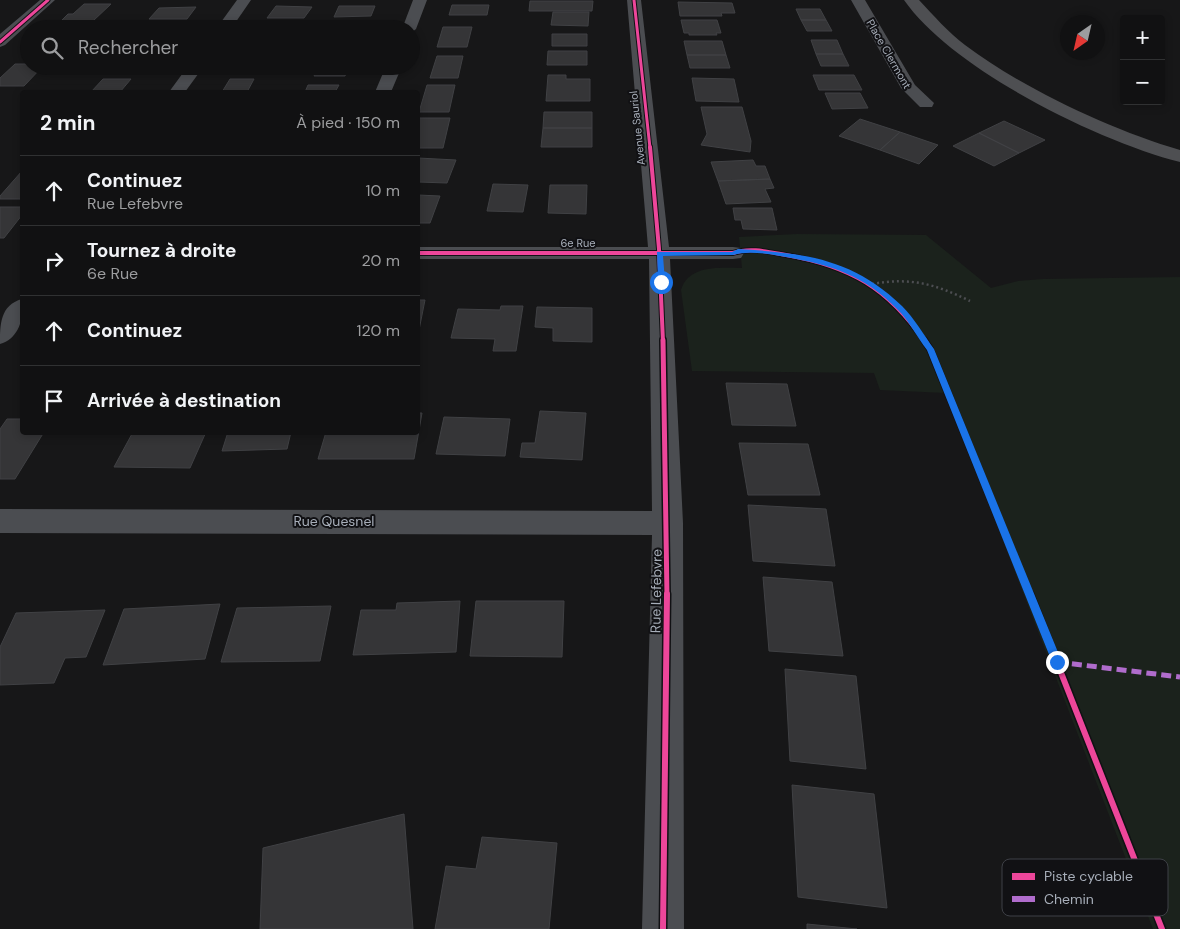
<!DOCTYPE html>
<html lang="fr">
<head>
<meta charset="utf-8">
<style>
  body { margin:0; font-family:"DM Sans",sans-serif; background:#1e1f20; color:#f1f3f6 }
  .controls { position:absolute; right:15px; top:15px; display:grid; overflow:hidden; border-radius:5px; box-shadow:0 2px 8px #0003 }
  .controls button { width:45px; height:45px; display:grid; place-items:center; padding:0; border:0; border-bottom:1px solid #303132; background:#111112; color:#f1f3f6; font:25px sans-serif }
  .compass { position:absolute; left:1060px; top:15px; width:45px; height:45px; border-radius:50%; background:#111112; box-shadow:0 2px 8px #0003; rotate:214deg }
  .stop { position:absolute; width:15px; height:15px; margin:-11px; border:4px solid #1a73e8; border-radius:50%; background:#fff }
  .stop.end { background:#1a73e8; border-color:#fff; box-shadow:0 1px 5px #0008 }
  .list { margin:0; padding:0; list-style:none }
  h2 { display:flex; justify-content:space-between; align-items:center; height:65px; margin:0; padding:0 20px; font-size:21px }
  h2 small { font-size:16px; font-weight:400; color:#9c9d9f }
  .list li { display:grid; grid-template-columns:32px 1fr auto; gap:15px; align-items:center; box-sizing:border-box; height:70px; padding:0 20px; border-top:1px solid #303132 }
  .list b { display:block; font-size:19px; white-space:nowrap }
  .list p { margin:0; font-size:16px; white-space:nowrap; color:#9c9d9f }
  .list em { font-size:16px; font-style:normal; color:#9c9d9f }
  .icon { flex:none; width:28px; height:28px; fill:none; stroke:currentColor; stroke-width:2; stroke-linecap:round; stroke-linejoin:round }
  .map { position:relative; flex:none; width:1180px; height:929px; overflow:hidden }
  .search { position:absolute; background:#111112; box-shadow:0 2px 8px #0003; left:20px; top:20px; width:400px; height:55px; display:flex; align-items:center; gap:12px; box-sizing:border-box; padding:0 18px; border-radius:28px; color:#9c9d9f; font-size:19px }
  .panel { position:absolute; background:#111112; box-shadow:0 2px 8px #0003; left:20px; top:90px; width:400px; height:345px; border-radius:5px }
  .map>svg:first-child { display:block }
  .green { fill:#1b221c }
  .building { fill:#353537; stroke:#404144 }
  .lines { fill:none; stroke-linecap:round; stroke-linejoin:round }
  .path { stroke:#4d4e52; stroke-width:2.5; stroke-dasharray:2 3; stroke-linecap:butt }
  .minor { fill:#4b4d51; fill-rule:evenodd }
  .highway { fill:#4e4f52; fill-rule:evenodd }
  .quiet { stroke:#b06ccc; stroke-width:5; stroke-dasharray:10 5; stroke-linecap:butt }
  .cycleway-far3-casing { stroke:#111114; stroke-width:5 }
  .cycleway-far2-casing { stroke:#111114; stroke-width:6 }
  .cycleway-far1-casing { stroke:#111114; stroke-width:8 }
  .cycleway-casing { stroke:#111114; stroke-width:9 }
  .cycleway-far3 { stroke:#ed469a; stroke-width:3 }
  .cycleway-far2 { stroke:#ed469a; stroke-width:4 }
  .cycleway-far1 { stroke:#ed469a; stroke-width:5 }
  .cycleway { stroke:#ed469a; stroke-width:6 }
  .route { fill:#1a73e8 }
  .labels { text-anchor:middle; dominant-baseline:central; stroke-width:4; stroke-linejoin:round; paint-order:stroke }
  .far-street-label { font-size:11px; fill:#a7aeb9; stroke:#111114 }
  .street-label { font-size:14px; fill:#a7aeb9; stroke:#111114 }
  .key { fill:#111114; stroke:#3e4046; stroke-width:1 }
  .key-label { font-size:14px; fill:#a7aeb9 }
</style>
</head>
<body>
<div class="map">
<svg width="1180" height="929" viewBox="0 0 1180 929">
  <rect width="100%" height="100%" fill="#171718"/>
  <path class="green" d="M797,234L926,235L991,288L1018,281L1043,279L1180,277V929H1153L946,393L880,390L874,373L692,371L681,290C689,264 721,268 742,268L739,237Z"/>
  <path class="building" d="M530,1H593L592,11H529Z
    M678,2L732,3L735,13H721L722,16H680Z
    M84,4H111L93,21H61L68,14H73Z
    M452,5H489L487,15H449Z
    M276,6L312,7L304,18H267Z
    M339,6H375L371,16L334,17Z
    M196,7L187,19H149L159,8Z
    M796,9H820L826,20H801Z
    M553,12H589L588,26L551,25Z
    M681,20H717L721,33H716L717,35H689V33H684Z
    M801,20H826L832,31H807Z
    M151,25H175L172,29H147Z
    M443,27H472L467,47H437Z
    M552,34H587V46H552Z
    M811,40H837L843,54H816Z
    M684,41H722L726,55H687Z
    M548,51H587V65H547Z
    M816,54H843L849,66H821Z
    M687,55H726L730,68H690Z
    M437,56H463L458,78H430Z
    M15,64H29V66H43L24,86H0V78Z
    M114,66H141L136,72H109Z
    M238,66H268L263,74H234Z
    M319,66H349L345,76H314Z
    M548,75H566V79H590V101H546Z
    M813,75H854L862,90H819Z
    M692,78L734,79L739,102L696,101Z
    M103,79H131L120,92H91Z
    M230,79H254L247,92H222Z
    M308,85H339L335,92H305Z
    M427,85H455L449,112H419Z
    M825,93H860L868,108L832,109Z
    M701,107H742L751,141L750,152L701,145L707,134Z
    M544,112H592V128H543Z
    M418,118H450L443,148H418Z
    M860,119L900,132L880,150L839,136Z
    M1004,121L1045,140L1019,153L979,133Z
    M543,128H592V147H541Z
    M900,132L938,145L919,164L880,150Z
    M979,133L1019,153L994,166L953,146Z
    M418,158L456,160L447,183L418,182Z
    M753,160L756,166H765L770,179L718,181L711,162Z
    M22,171V199H0V196Z
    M770,179L774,188L765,189L771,202L726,204L718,181Z
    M493,184L528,185L523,212L487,211Z
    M550,185H587L586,214L548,213Z
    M418,195L440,196L430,223H418Z
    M0,207H22V215L4,238H0Z
    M733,208H772L777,230L743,229L741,220H735Z
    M418,300H425L418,335Z
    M501,306H523L516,351H493L495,339L451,338L458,309L500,310Z
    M537,307L592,308V342L553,341V328L535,327Z
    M726,383L787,384L796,426L732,425Z
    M540,411L586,413L582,460L520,457L522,443H535Z
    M418,413H422L414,459H318L326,432H418Z
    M444,417L510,419L505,456L436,454Z
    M7,419H22V432H44L15,479H0V429Z
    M133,432H206L190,468L114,467Z
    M228,432H291L287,449L222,451Z
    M739,443L808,444L820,495H748Z
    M748,505L826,509L835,566L753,561Z
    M763,577L832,582L843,656L769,651Z
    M460,601L456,652L353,655L361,610H396L397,603Z
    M476,601H564L562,657L470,656Z
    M220,604L205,659L103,665L124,609Z
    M331,606L320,661L221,662L237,608Z
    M105,610L86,657L65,658L54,683L0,685V647L16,613Z
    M785,669L856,676L866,769L790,761Z
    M792,785L874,794L887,908L798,897Z
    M404,814L413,929H260L263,848Z
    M482,837L557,843L549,929H435L446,866L476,869Z
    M807,924L857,929H807Z"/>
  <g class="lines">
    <path class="path" d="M872,284C911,277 935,284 970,301"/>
    <path class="minor" d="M40,0H55L5,45L0,47V34Z
      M237,0H251L231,29H216Z
      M413,0H427L416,29L411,33V29H402Z
      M627,0H641L669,247H733L741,248L744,253L741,258L733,259H670L683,523L684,929H642L652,535L0,533V509L652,511L649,259H418V247H648Z
      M851,0H865L915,85L934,103L932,107H920L901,88Z
      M188,66H204L185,92H169Z
      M386,66H402L391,92H375Z
      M22,299C24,317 20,338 0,344C0,325 0,305 22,299Z"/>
    <path class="highway" d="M904,0H919C934,16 948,32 965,45C1022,88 1111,130 1180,150V162C1098,141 953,70 904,0Z"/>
    <path class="quiet" d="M1057,662L1180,677"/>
    <defs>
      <path id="cycleway-far3" d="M634,0L650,148
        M0,42L48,0"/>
      <path id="cycleway-far2" d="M650,147L659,249L663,342
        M418,253H733C750,247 769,252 786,255C850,266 888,288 925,342"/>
      <path id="cycleway-far1" d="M663,340L667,596
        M924,340L930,349L1030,596"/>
      <path id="cycleway" d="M1030,594L1162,929
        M663,929L667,594"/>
    </defs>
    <use href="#cycleway-far3" class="cycleway-far3-casing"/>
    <use href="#cycleway-far2" class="cycleway-far2-casing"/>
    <use href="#cycleway-far1" class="cycleway-far1-casing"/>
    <use href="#cycleway" class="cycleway-casing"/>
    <use href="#cycleway-far3" class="cycleway-far3"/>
    <use href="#cycleway-far2" class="cycleway-far2"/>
    <use href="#cycleway-far1" class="cycleway-far1"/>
    <use href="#cycleway" class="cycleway"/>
  </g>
  <path class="route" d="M738,249C804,253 852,258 902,306C914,318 924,335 934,349L1062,662L1060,665H1053L1052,662L927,350C917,337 909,321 898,310C864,275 831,265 786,257C769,254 748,250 733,255L663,256L665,282L661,285L658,282L657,252H732Z"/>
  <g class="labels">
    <g class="far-street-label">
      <text transform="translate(889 54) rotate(60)">Place Clermont</text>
      <text transform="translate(637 128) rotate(-96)">Avenue Sauriol</text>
      <text x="578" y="243">6e Rue</text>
    </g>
    <g class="street-label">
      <text x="334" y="521">Rue Quesnel</text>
      <text transform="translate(656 591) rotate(-89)">Rue Lefebvre</text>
    </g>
  </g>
  <rect x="1002" y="859" width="166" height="57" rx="8" class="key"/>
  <rect x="1012" y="873" width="23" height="7" fill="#ed469a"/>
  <rect x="1012" y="896" width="23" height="6" fill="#b06ccc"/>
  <g class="key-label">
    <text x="1044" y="881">Piste cyclable</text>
    <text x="1044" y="904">Chemin</text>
  </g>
</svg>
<div class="controls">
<button>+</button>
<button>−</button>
</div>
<svg class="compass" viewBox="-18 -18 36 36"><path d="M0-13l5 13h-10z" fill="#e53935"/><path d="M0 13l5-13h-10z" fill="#9c9d9f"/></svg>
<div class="stop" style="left:661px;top:282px"></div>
<div class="stop end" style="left:1057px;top:662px"></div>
<div class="search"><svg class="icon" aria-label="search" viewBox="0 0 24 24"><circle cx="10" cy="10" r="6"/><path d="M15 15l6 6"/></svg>Rechercher</div>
<section class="panel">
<h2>2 min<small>À pied · 150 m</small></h2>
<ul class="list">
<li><svg class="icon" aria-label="ahead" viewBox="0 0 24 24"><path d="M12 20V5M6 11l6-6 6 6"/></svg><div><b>Continuez</b><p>Rue Lefebvre</p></div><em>10 m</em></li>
<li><svg class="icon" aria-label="right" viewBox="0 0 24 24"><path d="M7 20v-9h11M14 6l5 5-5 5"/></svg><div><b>Tournez à droite</b><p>6e Rue</p></div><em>20 m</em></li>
<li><svg class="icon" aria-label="ahead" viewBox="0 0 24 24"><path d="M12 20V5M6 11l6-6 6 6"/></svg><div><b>Continuez</b></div><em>120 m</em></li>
<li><svg class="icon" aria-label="arrive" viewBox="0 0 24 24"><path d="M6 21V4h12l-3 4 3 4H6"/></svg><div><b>Arrivée à destination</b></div></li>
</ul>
</section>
</div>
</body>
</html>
